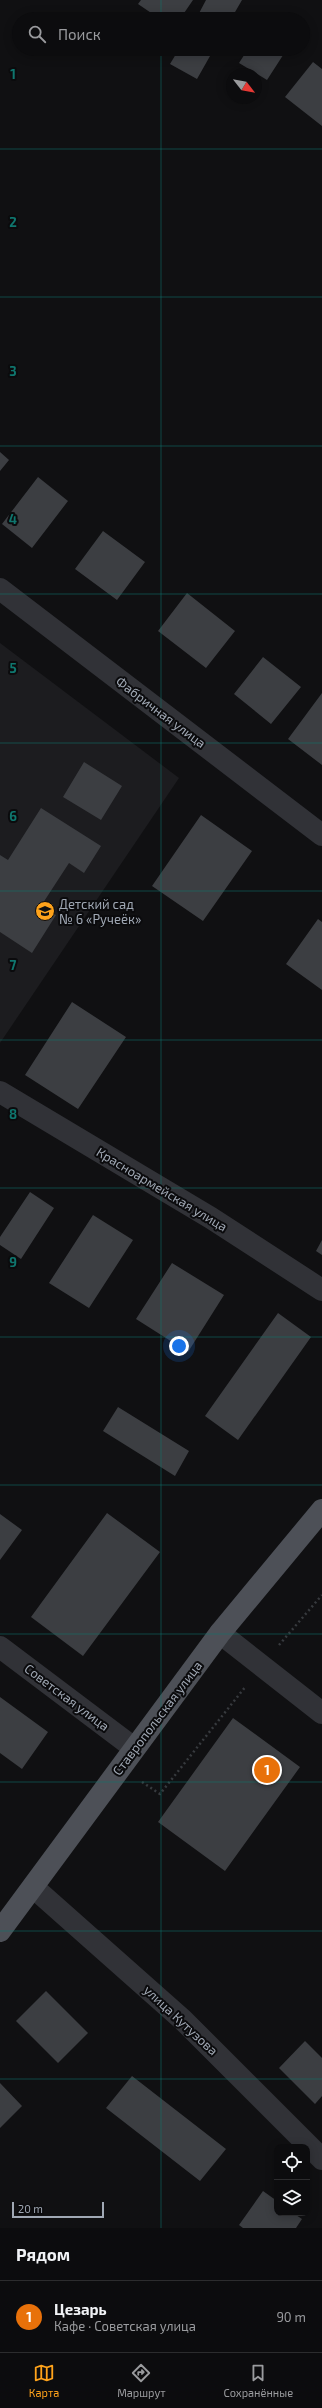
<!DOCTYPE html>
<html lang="ru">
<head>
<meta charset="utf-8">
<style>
  body { margin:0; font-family:"Exo 2",sans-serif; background:#1a1a1c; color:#f1f3f6 }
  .controls { position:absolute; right:12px; bottom:12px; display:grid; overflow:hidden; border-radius:8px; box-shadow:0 2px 10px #0003 }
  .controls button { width:36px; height:36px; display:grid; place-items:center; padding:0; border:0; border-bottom:1px solid #2c2c2e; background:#0c0c0e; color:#f1f3f6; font:20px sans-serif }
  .compass { position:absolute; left:226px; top:68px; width:36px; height:36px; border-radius:50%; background:#0c0c0e; box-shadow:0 2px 10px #0003; rotate:121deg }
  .scale { position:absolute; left:12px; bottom:10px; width:92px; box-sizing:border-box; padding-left:4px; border:2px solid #a0a8b4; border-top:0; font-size:11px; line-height:14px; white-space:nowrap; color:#a0a8b4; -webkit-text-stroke:3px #0b0b0d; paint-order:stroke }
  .you { position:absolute; left:179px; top:1346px; width:14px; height:14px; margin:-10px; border:3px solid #fff; border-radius:50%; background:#1a73e8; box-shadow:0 0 0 6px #1a73e833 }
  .badge { display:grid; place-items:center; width:26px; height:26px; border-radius:50%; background:#ffa31b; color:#fff; font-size:13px; font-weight:700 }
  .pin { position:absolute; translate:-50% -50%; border:2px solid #fff; box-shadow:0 1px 4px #0006 }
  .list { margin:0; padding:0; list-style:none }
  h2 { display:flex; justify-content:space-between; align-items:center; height:52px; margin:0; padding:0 16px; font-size:17px }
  h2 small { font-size:13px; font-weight:400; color:#9a9b9e }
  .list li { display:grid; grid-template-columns:26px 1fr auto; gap:12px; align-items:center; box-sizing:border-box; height:72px; padding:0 16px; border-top:1px solid #2c2c2e }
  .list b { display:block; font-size:15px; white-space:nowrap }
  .list p { margin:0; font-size:13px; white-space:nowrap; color:#9a9b9e }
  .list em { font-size:13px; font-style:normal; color:#9a9b9e }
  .icon { flex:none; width:22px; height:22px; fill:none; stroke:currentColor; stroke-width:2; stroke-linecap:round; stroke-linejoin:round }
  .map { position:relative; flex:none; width:322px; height:2228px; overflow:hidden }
  .search { position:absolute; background:#0c0c0e; box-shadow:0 2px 10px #0003; left:12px; right:12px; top:12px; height:44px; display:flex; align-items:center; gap:10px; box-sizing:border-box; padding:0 14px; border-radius:22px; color:#9a9b9e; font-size:15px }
  .sheet { height:124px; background:#0c0c0e }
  nav { display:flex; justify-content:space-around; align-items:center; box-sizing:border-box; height:56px; border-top:1px solid #2c2c2e; background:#0c0c0e; font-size:11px; color:#9a9b9e }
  nav a { display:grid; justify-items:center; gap:2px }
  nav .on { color:#ffa31b }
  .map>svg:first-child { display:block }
  .built { fill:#1c1c1f }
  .building { fill:#3c3e42 }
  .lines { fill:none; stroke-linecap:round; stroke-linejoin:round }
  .path { stroke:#373a3e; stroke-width:2.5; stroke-dasharray:2 3; stroke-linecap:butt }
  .minor { stroke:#313237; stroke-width:22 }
  .primary { stroke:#4d5057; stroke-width:22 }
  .grid { fill:none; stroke:#0f766e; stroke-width:1; stroke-opacity:0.55 }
  .labels { text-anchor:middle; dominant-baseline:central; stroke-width:4; stroke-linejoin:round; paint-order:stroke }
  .street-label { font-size:13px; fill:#a0a8b4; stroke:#0b0b0d }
  .poi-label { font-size:13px; fill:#a0a8b4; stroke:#0b0b0d; text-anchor:start }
  .grid-label { font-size:13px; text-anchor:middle; font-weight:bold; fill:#0f766e; stroke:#0b0b0d; stroke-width:4; stroke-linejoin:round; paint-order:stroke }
</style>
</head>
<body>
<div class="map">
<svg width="322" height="2228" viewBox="0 0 322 2228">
  <rect width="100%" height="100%" fill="#101012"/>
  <path class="built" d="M0,643L179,778L0,1043Z"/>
  <path class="building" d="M141,0H193L180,19H160L138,4Z
    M206,0H242L231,19H196Z
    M179,49H214L197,79L170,64Z
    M248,49H287L267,80L239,63Z
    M313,62L322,69V126L285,97Z
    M0,452L9,460L0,471Z
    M38,477L68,501L32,548L2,524Z
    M103,531L145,562L117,600L75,569Z
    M187,593L235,631L206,668L158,631Z
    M263,657L301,687L271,724L234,694Z
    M322,693V765L288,739Z
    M84,762L122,786L101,820L63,797Z
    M41,808L101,846L84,873L69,863L41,906L56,915L32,953L0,932V855L8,860Z
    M201,815L252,851L203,921L152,886Z
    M318,919L322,922V990L286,964Z
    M72,1002L126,1037L78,1109L25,1075Z
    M30,1192L54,1208L21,1259L0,1245V1237Z
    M93,1215L133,1240L89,1308L49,1283Z
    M322,1240V1255L316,1251Z
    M172,1263L224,1295L188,1352L136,1319Z
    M278,1313L311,1337L238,1440L205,1416Z
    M118,1407L189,1451L175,1476L103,1431Z
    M107,1513L160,1552L83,1656L31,1617Z
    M0,1514L22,1530L0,1560Z
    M0,1697L48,1732L22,1769L0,1753Z
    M233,1718L300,1767L225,1871L158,1822Z
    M46,1991L88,2033L58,2063L16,2021Z
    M305,2041L322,2058V2096L315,2104L279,2068Z
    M132,2076L226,2149L200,2181L106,2108Z
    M0,2083L22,2106L0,2128Z
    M263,2191L277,2201V2213H293L302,2219L296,2228H243L239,2225Z"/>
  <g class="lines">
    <path class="path" d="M279,1645L322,1595
      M142,1782L160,1794L246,1686"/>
    <path class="minor" d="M0,589L322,835
      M0,1092L211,1218L322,1290
      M220,1633L322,1713
      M0,1647L134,1748
      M33,1887L183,2020L322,2159"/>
    <path class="primary" d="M0,1931L220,1633L322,1510"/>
  </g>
  <path class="grid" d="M161,0V19M161,49V2228M0,149H322M0,297H322M0,446H322M0,594H322M0,743H322M0,891H322M0,1040H322M0,1188H322M0,1337H322M0,1485H322M0,1634H322M0,1782H322M0,1931H322M0,2079H322"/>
  <defs>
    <symbol id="school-disc" viewBox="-11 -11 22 22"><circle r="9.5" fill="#ffa31b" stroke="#0b0b0d"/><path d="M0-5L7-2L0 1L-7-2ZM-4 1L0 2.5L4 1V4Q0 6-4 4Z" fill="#111"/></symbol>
  </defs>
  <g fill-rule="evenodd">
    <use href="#school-disc" x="34" y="900" width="22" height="22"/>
  </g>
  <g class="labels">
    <g class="street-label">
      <text transform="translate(161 712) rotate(37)">Фабричная улица</text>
      <text transform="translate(162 1189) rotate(31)">Красноармейская улица</text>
      <text transform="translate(67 1697) rotate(37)">Советская улица</text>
      <text transform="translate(157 1718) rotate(-53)">Ставропольская улица</text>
      <text transform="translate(181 2020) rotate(43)">улица Кутузова</text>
    </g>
    <g class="poi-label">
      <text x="59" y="904">Детский сад<tspan x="59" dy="15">№ 6 «Ручеёк»</tspan></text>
    </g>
  </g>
  <g class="grid-label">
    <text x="13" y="79">1</text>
    <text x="13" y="227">2</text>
    <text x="13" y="376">3</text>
    <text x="13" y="524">4</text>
    <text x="13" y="673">5</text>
    <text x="13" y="821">6</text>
    <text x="13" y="970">7</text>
    <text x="13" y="1119">8</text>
    <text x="13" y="1267">9</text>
  </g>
</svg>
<div class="controls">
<button><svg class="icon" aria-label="locate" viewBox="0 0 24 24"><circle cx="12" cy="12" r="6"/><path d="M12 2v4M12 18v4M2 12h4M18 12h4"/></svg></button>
<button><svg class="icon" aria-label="layers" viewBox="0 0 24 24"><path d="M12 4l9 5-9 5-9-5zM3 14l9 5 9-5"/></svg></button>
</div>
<svg class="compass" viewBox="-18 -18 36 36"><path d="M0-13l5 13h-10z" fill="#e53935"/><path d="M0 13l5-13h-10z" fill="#9a9b9e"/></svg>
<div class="scale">20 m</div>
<div class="you"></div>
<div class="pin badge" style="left:267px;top:1770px;background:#e8710a">1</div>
<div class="search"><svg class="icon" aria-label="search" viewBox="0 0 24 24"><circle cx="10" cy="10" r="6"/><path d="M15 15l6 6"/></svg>Поиск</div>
</div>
<section class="sheet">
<h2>Рядом<small></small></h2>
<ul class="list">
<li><span class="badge" style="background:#e8710a">1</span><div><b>Цезарь</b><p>Кафе · Советская улица</p></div><em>90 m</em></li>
</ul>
</section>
<nav>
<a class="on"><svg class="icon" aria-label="map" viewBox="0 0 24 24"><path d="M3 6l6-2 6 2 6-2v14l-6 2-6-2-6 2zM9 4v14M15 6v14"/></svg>Карта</a>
<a><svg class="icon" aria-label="directions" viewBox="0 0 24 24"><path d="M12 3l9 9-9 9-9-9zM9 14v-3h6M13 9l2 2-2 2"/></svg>Маршрут</a>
<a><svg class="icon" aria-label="saved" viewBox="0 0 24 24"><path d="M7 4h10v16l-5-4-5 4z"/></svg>Сохранённые</a>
</nav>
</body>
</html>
